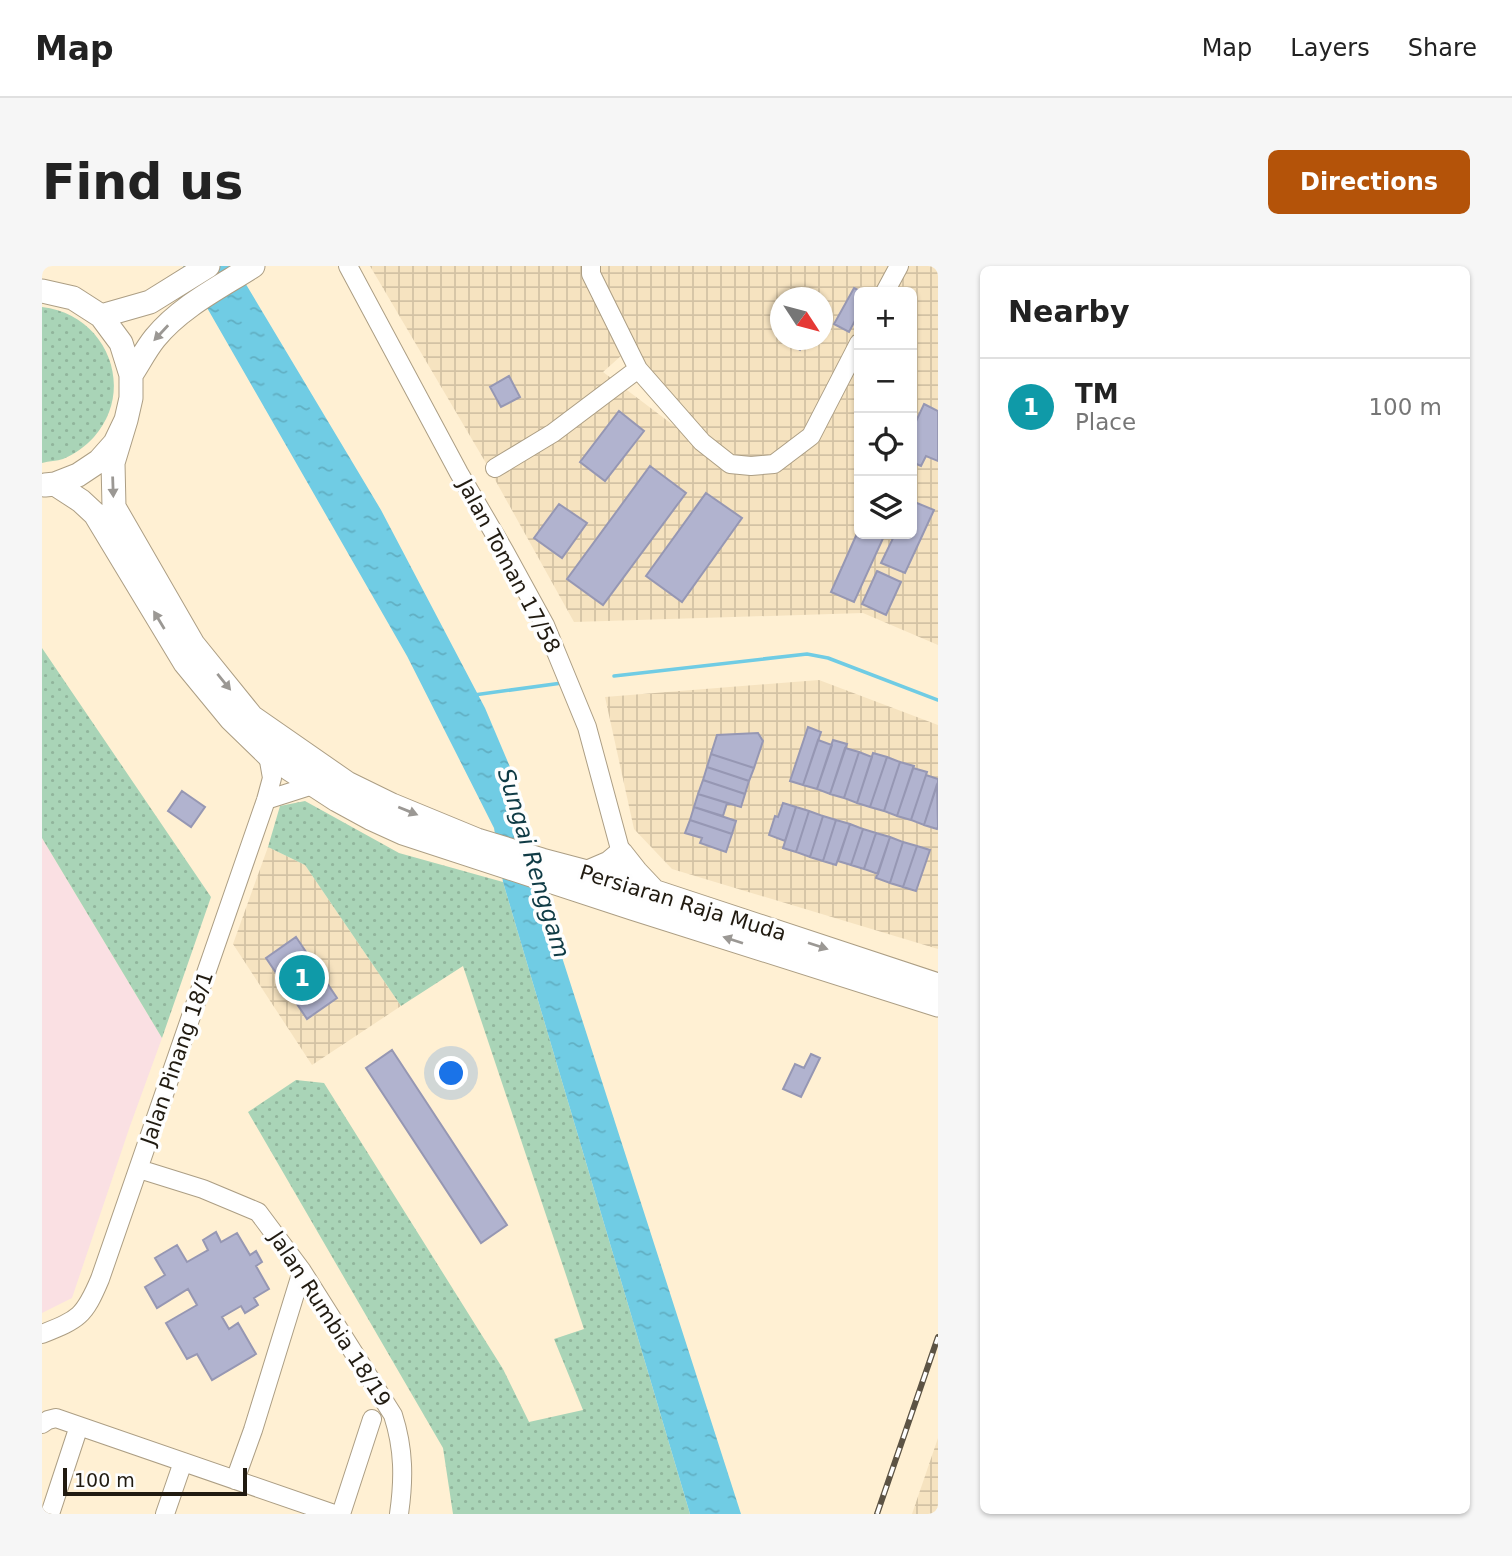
<!DOCTYPE html>
<html lang="en">
<head>
<meta charset="utf-8">
<style>
  body { margin:0; font-family:"DejaVu Sans",sans-serif; background:#f6f6f6; color:#222 }
  .controls { position:absolute; right:21px; top:21px; display:grid; overflow:hidden; border-radius:10px; box-shadow:0 2px 5px #0004 }
  .controls button { width:63px; height:63px; display:grid; place-items:center; padding:0; border:0; border-bottom:2px solid #e0e0e0; background:#fff; color:#222; font:35px sans-serif }
  .compass { position:absolute; left:728px; top:21px; width:63px; height:63px; border-radius:50%; background:#fff; box-shadow:0 2px 5px #0004; rotate:126deg }
  .scale { position:absolute; left:21px; bottom:18px; width:184px; box-sizing:border-box; padding-left:7px; border:4px solid #211b11; border-top:0; font-size:19px; line-height:24px; white-space:nowrap; color:#211b11; -webkit-text-stroke:5px #fefefe; paint-order:stroke }
  .you { position:absolute; left:410px; top:808px; width:24px; height:24px; margin:-18px; border:5px solid #fff; border-radius:50%; background:#1a73e8; box-shadow:0 0 0 10px #1a73e833 }
  .badge { display:grid; place-items:center; width:46px; height:46px; border-radius:50%; background:#b45309; color:#fff; font-size:23px; font-weight:700 }
  .pin { position:absolute; translate:-50% -50%; border:4px solid #fff; box-shadow:0 2px 7px #0006 }
  .list { margin:0; padding:0; list-style:none }
  h2 { display:flex; justify-content:space-between; align-items:center; height:91px; margin:0; padding:0 28px; font-size:30px }
  h2 small { font-size:23px; font-weight:400; color:#767676 }
  .list li { display:grid; grid-template-columns:46px 1fr auto; gap:21px; align-items:center; box-sizing:border-box; height:98px; padding:0 28px; border-top:2px solid #e0e0e0 }
  .list b { display:block; font-size:26px; white-space:nowrap }
  .list p { margin:0; font-size:23px; white-space:nowrap; color:#767676 }
  .list em { font-size:23px; font-style:normal; color:#767676 }
  .icon { flex:none; width:38px; height:38px; fill:none; stroke:currentColor; stroke-width:2; stroke-linecap:round; stroke-linejoin:round }
  .map { position:relative; flex:none; width:896px; height:1248px; overflow:hidden; border-radius:10px }
  header { display:flex; align-items:center; gap:42px; box-sizing:border-box; height:98px; padding:0 35px; background:#fff; border-bottom:2px solid #e0e0e0 }
  header strong { font-size:33px }
  nav { display:flex; gap:38px; margin-inline-start:auto; font-size:24px }
  .intro { display:flex; align-items:center; justify-content:space-between; box-sizing:border-box; height:168px; padding:0 42px }
  h1 { margin:0; font-size:49px }
  .button { padding:18px 32px; border-radius:10px; background:#b45309; color:#fff; font-size:24px; font-weight:700 }
  main { display:flex; gap:42px; padding:0 42px }
  aside { flex:1; background:#fff; border-radius:10px; box-shadow:0 2px 5px #0004 }
  .map>svg:first-child { display:block }
  .industrial { fill:url(#industrial-grid); fill-rule:evenodd }
  .education { fill:#fae0e3 }
  .grass { fill:url(#grass-dots) }
  .water { fill:url(#water-ripples) }
  .lines { fill:none; stroke-linecap:round; stroke-linejoin:round }
  .stream { stroke:#70cce4; stroke-width:3.5 }
  .building { fill:#b1b3cf; stroke:#9697b3; stroke-width:2 }
  .minor-casing { stroke:#ac9e84; stroke-width:20 }
  .major-casing { stroke:#ac9e84; stroke-width:25 }
  .minor { stroke:#fff; stroke-width:18 }
  .major { stroke:#fff; stroke-width:23 }
  .rail-casing { stroke:#5c5344; stroke-width:6 }
  .rail { stroke:#fefefe; stroke-width:3.5; stroke-dasharray:10; stroke-linecap:butt }
  .oneway { fill:#9b9894 }
  .labels { text-anchor:middle; dominant-baseline:central; stroke-width:7; stroke-linejoin:round; paint-order:stroke }
  .street-label { font-size:21px; fill:#211b11; stroke:#fefefe }
  .water-label { font-size:23px; font-style:italic; fill:#0f3b45; stroke:#fefefe }
</style>
</head>
<body>
<header>
<strong>Map</strong>
<nav><a>Map</a><a>Layers</a><a>Share</a></nav>
</header>
<div class="intro"><h1>Find us</h1><a class="button">Directions</a></div>
<main>
<div class="map">
<svg width="896" height="1248" viewBox="0 0 896 1248">
  <defs>
    <pattern id="industrial-grid" width="8" height="8" patternUnits="userSpaceOnUse" patternTransform="scale(1.75)"><rect width="8" height="8" fill="#f6e3c0"/><path d="M0 4h8M4 0v8" fill="none" stroke="#d3c2a4"/></pattern>
    <pattern id="grass-dots" width="8" height="8" patternUnits="userSpaceOnUse" patternTransform="scale(1.75)"><rect width="8" height="8" fill="#a9d4b7"/><path d="M2 2h.1M6 6h.1" fill="none" stroke="#91b59c" stroke-width="1.8" stroke-linecap="round"/></pattern>
    <pattern id="water-ripples" width="26" height="14" patternUnits="userSpaceOnUse" patternTransform="scale(1.75)"><rect width="26" height="14" fill="#70cce4"/><path d="M2 4q2-2 4 0t4 0M15 11q2-2 4 0t4 0" fill="none" stroke="#61afc3"/></pattern>
  </defs>
  <rect width="100%" height="100%" fill="#fff0d3"/>
  <path class="industrial" d="M328,0H896V379L821,347L532,356L441,192ZM817,26H870V268H817ZM738,32H780V74H738ZM580,89L655,177L561,106Z
    M777,414L896,459V683L630,603L592,563L563,431Z
    M226,581L263,599L359,740L270,799L191,678Z
    M896,1172V1248H870Z"/>
  <path class="education" d="M0,572L120,772L88,860L30,1032L0,1047Z"/>
  <path class="grass" d="M0,41C64,48 95,122 52,171C44,180 33,188 21,193C15,195 7,195 0,197Z
    M0,382L169,631L120,772L0,572Z
    M263,535L357,587L461,616L648,1248H411L401,1182L206,846L254,814L282,817L461,1103L487,1156L541,1144L512,1073L542,1063L421,700L359,740L263,599L226,581L238,540Z"/>
  <path class="water" d="M141,0H193L339,244L443,442L468,501L500,629L699,1248H648L461,616L452,562L365,390Z"/>
  <g class="lines">
    <path class="stream" d="M572,410L765,388L786,392L896,434
      M432,429L520,417"/>
  </g>
  <path class="building" d="M812,22L820,26H817V47L807,66L792,58Z
    M743,74H766L758,84Z
    M467,110L478,131L459,141L448,121Z
    M882,138L896,145V195L884,190L879,200L870,196V164Z
    M577,145L602,165L563,215L538,196Z
    M608,200L644,227L561,339L525,313Z
    M664,227L700,252L640,336L604,310Z
    M870,235L892,244L863,307L839,297L853,268H870Z
    M517,238L545,257L520,292L492,272Z
    M817,263V268H843L812,336L789,326Z
    M835,305L859,316L844,349L820,338Z
    M766,461L779,466L761,519L748,515Z
    M716,467L721,475L712,502L669,488L675,469Z
    M776,474L790,479L775,523L761,519Z
    M791,474L805,478L788,528L775,523Z
    M803,482L817,486L802,532L788,528Z
    M817,486L830,491L815,537L802,532Z
    M831,487L845,491L828,541L815,537Z
    M669,488L712,502L707,515L665,501Z
    M845,491L858,496L842,545L828,541Z
    M858,496L872,500L855,550L842,545Z
    M665,501L707,515L703,528L661,514Z
    M871,502L885,506L869,554L855,550Z
    M884,509L896,513V516L882,559L869,554Z
    M661,514L703,528L699,541L656,528Z
    M895,518L896,561L895,563L882,559Z
    M140,525L163,541L149,561L126,545Z
    M656,528L685,537L681,550L652,541Z
    M741,537L754,541L743,575L727,569L733,550L736,551Z
    M652,541L694,555L690,568L648,554Z
    M754,541L767,545L754,586L741,582Z
    M767,545L781,550L768,591L754,586Z
    M781,550L794,554L781,595L768,591Z
    M648,554L690,568L684,586L658,577L660,572L643,567Z
    M794,554L808,558L794,599L781,595Z
    M808,558L821,563L809,599L796,595Z
    M821,563L834,567L822,603L809,599Z
    M834,567L848,571L836,608L822,603Z
    M848,571L861,576L848,617L834,612Z
    M861,576L875,580L861,621L848,617Z
    M875,580L888,584L874,625L861,621Z
    M254,671L295,732L265,753L224,692Z
    M350,784L465,959L439,977L324,802Z
    M769,788L778,792L759,831L741,823L753,798L762,802Z
    M174,966L179,976L195,967L208,989L214,985L220,996L214,1000L227,1023L212,1032L216,1039L203,1047L199,1040L180,1051L187,1063L196,1057L214,1088L170,1114L155,1088L145,1093L124,1057L155,1039L146,1023L115,1042L103,1021L123,1009L113,992L135,979L145,996L166,984L161,974Z"/>
  <g class="lines">
    <defs>
      <path id="minor" d="M306,0L417,207L463,286L503,359L545,461L582,598
        M549,0V8L596,103L660,176L688,198L709,200L732,198L769,170L817,77
        M843,26L857,0
        M453,202L511,167L596,103
        M224,534L271,519
        M97,903L161,923L216,946L260,1005L351,1149C362,1183 362,1213 357,1248
        M0,1068C37,1053 42,1051 58,1013L224,534L230,512L226,489
        M0,1158L6,1154L14,1152L292,1248
        M193,1214L211,1164L260,1005
        M8,1248L37,1160
        M123,1248L141,1196
        M299,1248L330,1153"/>
      <path id="major" d="M0,25L31,32L59,50L79,77L89,109V132L84,154L73,177L57,195L36,209L13,218L3,219
        M59,50L108,36L166,0
        M89,109C97,97 104,83 113,72C138,41 178,21 211,0
        M84,154L71,197L72,241L151,378L210,451L305,517L350,539L435,574L500,594L587,617L896,719
        M13,218L39,235L53,248L143,397L189,453L226,489L295,534L328,552L361,567L590,642L896,739
        M546,606L567,597L579,587L594,606L611,624"/>
    </defs>
    <use href="#minor" class="minor-casing"/>
    <use href="#major" class="major-casing"/>
    <use href="#minor" class="minor"/>
    <use href="#major" class="major"/>
    <defs>
      <path id="rail" d="M835,1248L896,1071"/>
    </defs>
    <use href="#rail" class="rail-casing"/>
    <use href="#rail" class="rail"/>
  </g>
  <defs><path id="oneway-solid" d="M-6-.8H1V-3.2L6.5 0L1 3.2V.8H-6Z" transform="scale(1.75)"/></defs>
  <g class="oneway">
    <use href="#oneway-solid" transform="translate(119 67) rotate(133)"/>
    <use href="#oneway-solid" transform="translate(71 221) rotate(88)"/>
    <use href="#oneway-solid" transform="translate(117 354) rotate(-121)"/>
    <use href="#oneway-solid" transform="translate(182 416) rotate(51)"/>
    <use href="#oneway-solid" transform="translate(366 545) rotate(22)"/>
    <use href="#oneway-solid" transform="translate(691 674) rotate(-162)"/>
    <use href="#oneway-solid" transform="translate(776 680) rotate(18)"/>
  </g>
  <g class="labels">
    <g class="street-label">
      <text transform="translate(467 300) rotate(62)">Jalan Toman 17/58</text>
      <text transform="translate(641 637) rotate(17)">Persiaran Raja Muda</text>
      <text transform="translate(135 792) rotate(-71)">Jalan Pinang 18/1</text>
      <text transform="translate(288 1053) rotate(57)">Jalan Rumbia 18/19</text>
    </g>
    <g class="water-label">
      <text transform="translate(492 597) rotate(73)">Sungai Renggam</text>
    </g>
  </g>
</svg>
<div class="controls">
<button>+</button>
<button>−</button>
<button><svg class="icon" aria-label="locate" viewBox="0 0 24 24"><circle cx="12" cy="12" r="6"/><path d="M12 2v4M12 18v4M2 12h4M18 12h4"/></svg></button>
<button><svg class="icon" aria-label="layers" viewBox="0 0 24 24"><path d="M12 4l9 5-9 5-9-5zM3 14l9 5 9-5"/></svg></button>
</div>
<svg class="compass" viewBox="-18 -18 36 36"><path d="M0-13l5 13h-10z" fill="#e53935"/><path d="M0 13l5-13h-10z" fill="#767676"/></svg>
<div class="scale">100 m</div>
<div class="you"></div>
<div class="pin badge" style="left:260px;top:712px;background:#0f9aa8">1</div>
</div>
<aside>
<h2>Nearby<small></small></h2>
<ul class="list">
<li><span class="badge" style="background:#0f9aa8">1</span><div><b>TM</b><p>Place</p></div><em>100 m</em></li>
</ul>
</aside>
</main>
</body>
</html>
